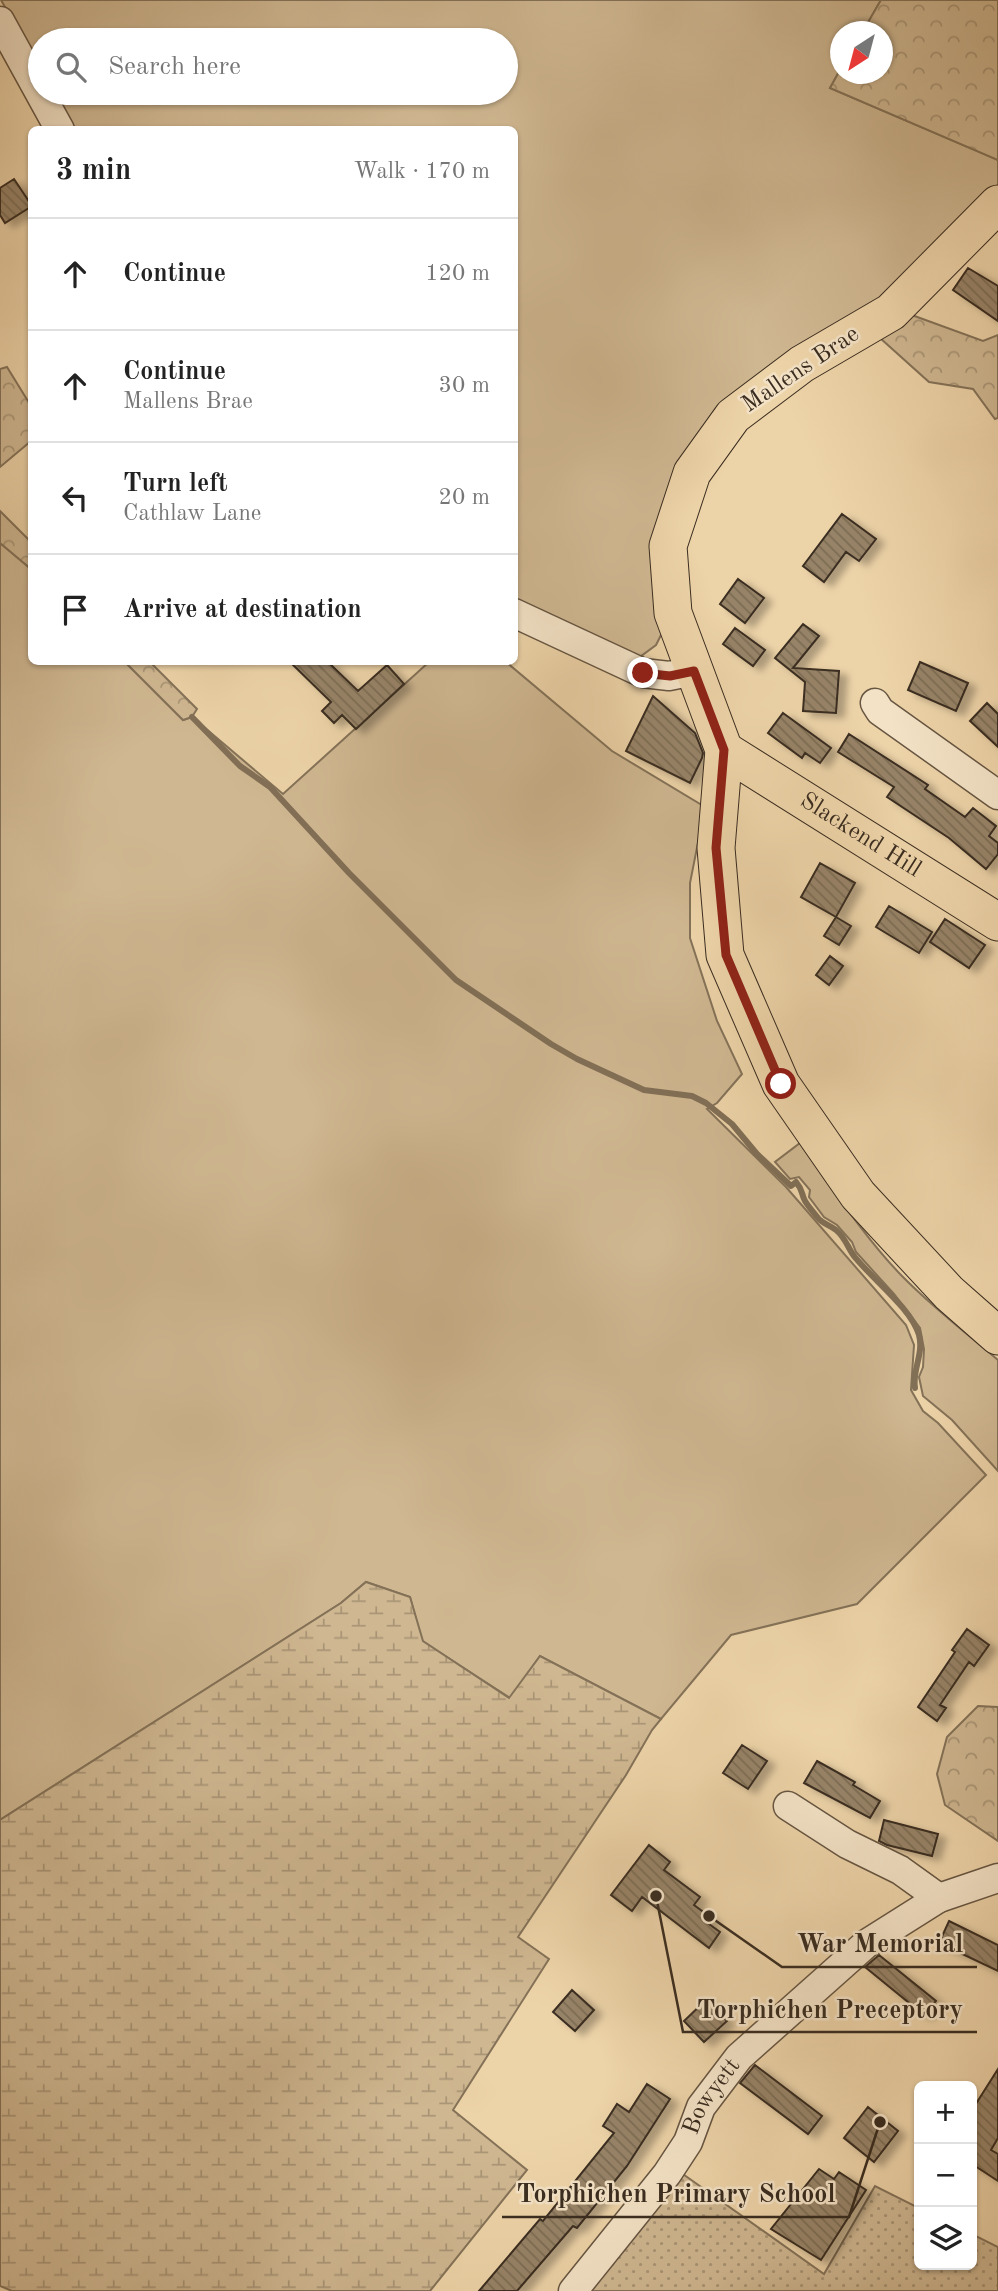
<!DOCTYPE html>
<html lang="en">
<head>
<meta charset="utf-8">
<style>
  body { margin:0; font-family:"Old Standard TT",serif; background:#f6f6f6; color:#222 }
  .controls { position:absolute; right:21px; bottom:21px; display:grid; overflow:hidden; border-radius:10px; box-shadow:0 2px 5px #0004 }
  .controls button { width:63px; height:63px; display:grid; place-items:center; padding:0; border:0; border-bottom:2px solid #e0e0e0; background:#fff; color:#222; font:35px sans-serif }
  .compass { position:absolute; left:830px; top:21px; width:63px; height:63px; border-radius:50%; background:#fff; box-shadow:0 2px 5px #0004; rotate:216deg }
  .stop { position:absolute; width:21px; height:21px; margin:-16px; border:5px solid #8f2418; border-radius:50%; background:#fff }
  .stop.end { background:#8f2418; border-color:#fff; box-shadow:0 2px 7px #0008 }
  .list { margin:0; padding:0; list-style:none }
  h2 { display:flex; justify-content:space-between; align-items:center; height:91px; margin:0; padding:0 28px; font-size:30px }
  h2 small { font-size:23px; font-weight:400; color:#767676 }
  .list li { display:grid; grid-template-columns:46px 1fr auto; gap:21px; align-items:center; box-sizing:border-box; height:112px; padding:0 28px; border-top:2px solid #e0e0e0 }
  .list b { display:block; font-size:26px; white-space:nowrap }
  .list p { margin:0; font-size:23px; white-space:nowrap; color:#767676 }
  .list em { font-size:23px; font-style:normal; color:#767676 }
  .icon { flex:none; width:38px; height:38px; fill:none; stroke:currentColor; stroke-width:2; stroke-linecap:round; stroke-linejoin:round }
  .map { position:relative; flex:none; width:998px; height:2291px; overflow:hidden }
  .search { position:absolute; background:#fff; box-shadow:0 2px 5px #0004; left:28px; top:28px; width:490px; height:77px; display:flex; align-items:center; gap:18px; box-sizing:border-box; padding:0 24px; border-radius:38px; color:#767676; font-size:26px }
  .panel { position:absolute; background:#fff; box-shadow:0 2px 5px #0004; left:28px; top:126px; width:490px; height:539px; border-radius:10px }
  .map>svg:first-child { display:block }
  .grass { fill:#cfb791; stroke:#847258; stroke-width:2 }
  .forest { fill:url(#forest-crowns); stroke:#847258; stroke-width:2 }
  .wetland { fill:url(#wetland-marsh); stroke:#847258; stroke-width:2 }
  .park { fill:url(#park-dots); stroke:#847258; stroke-width:2 }
  .lines { fill:none; stroke-linecap:round; stroke-linejoin:round }
  .stream { stroke:#816f56; stroke-width:6 }
  .building { fill:url(#building-back-hatch); stroke:#3a2d20; stroke-width:2; filter:url(#shadow) }
  .minor-casing { stroke:#675642; stroke-width:31 }
  .major-casing { stroke:#3a2d20; stroke-width:39 }
  .minor { stroke:#f3e2c6; stroke-width:28 }
  .major { stroke:#edd3a8; stroke-width:37 }
  .route { stroke:#8f2418; stroke-width:9 }
  .labels { text-anchor:middle; dominant-baseline:central; stroke-width:5; stroke-linejoin:round; paint-order:stroke }
  .street-label { font-size:24px; fill:#3a2d20; stroke:#f3e2c6 }
  .leader { fill:none; stroke:#3a2d20; stroke-width:2.5 }
  .callout-dot { fill:#3a2d20; stroke:#f3e2c6; stroke-width:2.5 }
  .callout-label { font-size:26px; text-anchor:middle; font-weight:bold; fill:#3a2d20; stroke:#f3e2c6; stroke-width:5; stroke-linejoin:round; paint-order:stroke }
</style>
</head>
<body>
<div class="map">
<svg width="998" height="2291" viewBox="0 0 998 2291">
  <defs>
    <pattern id="forest-crowns" width="20" height="18" patternUnits="userSpaceOnUse" patternTransform="scale(1.75)"><rect width="20" height="18" fill="#cfb791"/><path d="M2 6a3 3 0 1 1 6 0M12 15a3 3 0 1 1 6 0" fill="none" stroke="#a99576"/></pattern>
    <pattern id="wetland-marsh" width="20" height="14" patternUnits="userSpaceOnUse" patternTransform="scale(1.75)"><rect width="20" height="14" fill="#cfb791"/><path d="M1 5h8M5 5V1M11 12h8M15 12V8" fill="none" stroke="#a99576"/></pattern>
    <pattern id="park-dots" width="8" height="8" patternUnits="userSpaceOnUse" patternTransform="scale(1.75)"><rect width="8" height="8" fill="#cfb791"/><path d="M2 2h.1M6 6h.1" fill="none" stroke="#a99576" stroke-width="1.8" stroke-linecap="round"/></pattern>
    <pattern id="building-back-hatch" width="6" height="6" patternUnits="userSpaceOnUse" patternTransform="scale(1.75)"><rect width="6" height="6" fill="#978367"/><path d="M-1 5l2 2M0 0l6 6M5-1l2 2" fill="none" stroke="#7c6c54"/></pattern>
    <filter id="shadow"><feDropShadow dx="8" dy="4.5" stdDeviation="3.5" flood-color="#0004"/></filter>
  </defs>
  <rect width="100%" height="100%" fill="#edd3a8"/>
  <filter id="stains"><feTurbulence type="fractalNoise" baseFrequency=".00286" numOctaves="4"/><feColorMatrix values="0 0 0 0 .2 0 0 0 0 .09 0 0 0 0 .02 0 0 0 .5 -.17"/></filter>
  <radialGradient id="worn" r=".72"><stop offset=".6" stop-color="#630" stop-opacity="0"/><stop offset="1" stop-color="#630" stop-opacity=".3"/></radialGradient>
  <path class="grass" d="M1,0H881L863,31L841,32L840,70L830,88L998,160V191L879,303L759,374L717,407L685,454L663,631L656,645L637,659L515,604L514,130L74,129L53,93H506V40H40V69Z
    M0,543L31,569L32,662H125L183,720L192,717L283,794L429,662H506L612,751L705,807L690,883V938L717,1021L742,1074L717,1103L707,1109L786,1187L906,1325L914,1345L911,1390L923,1411L938,1423L986,1475L857,1604L731,1635L661,1719L540,1656L510,1698L422,1641L410,1597L366,1582L341,1603L0,1820Z
    M800,1143C831,1186 865,1238 901,1275C931,1306 965,1332 998,1360V1471L952,1420L923,1396L919,1377L923,1367L924,1349L920,1328L894,1294L856,1252L852,1242L837,1225L824,1217L809,1197L810,1190L799,1177L790,1179L775,1162Z"/>
  <path class="forest" d="M881,0H998V160L830,88L840,70L841,74H883V32L863,31Z
    M909,314L983,341L998,335V418L995,419L973,389L929,382L880,338Z
    M7,367L31,406V441L0,467V369Z
    M0,511L31,542V569L0,543Z
    M125,662H150L197,709L192,717L183,720Z
    M978,1706L998,1707V1841L945,1805L937,1774L947,1737Z"/>
  <path class="wetland" d="M366,1582L410,1597L423,1641L509,1698L540,1656L661,1719L652,1730L626,1775L518,1937L549,1959L453,2110L527,2170L430,2291H12L0,2286V1820L341,1603Z"/>
  <path class="park" d="M680,2172L824,2274L875,2186L919,2208V2265H972V2234L998,2247V2291H591Z"/>
  <g class="lines">
    <path class="stream" d="M192,717L240,766L270,787L349,873L456,980L551,1044L577,1059L644,1090L692,1096L706,1103L732,1124L757,1154L791,1186L796,1182C803,1190 801,1193 805,1201C808,1206 814,1213 818,1218C823,1224 830,1225 836,1230C845,1237 848,1248 854,1256C872,1279 911,1308 919,1335C924,1354 912,1370 915,1388"/>
  </g>
  <path class="building" d="M14,179L32,206L5,223L0,215V188Z
    M968,268L998,286V321L953,290Z
    M842,514L876,539L859,561L846,552L824,582L803,566Z
    M738,579L764,598L745,623L720,604Z
    M803,624L819,636L793,668L839,671L836,713L803,711L805,682L775,658Z
    M735,628L765,650L753,666L723,644Z
    M290,662H328L358,691L387,665L404,684L356,729L342,715L334,723L322,711L331,702Z
    M920,662L968,683L956,711L908,690Z
    M653,696L695,733L703,753L702,758L690,783L626,751Z
    M987,703L998,714V747L970,721Z
    M783,713L831,748L820,763L805,753L802,758L768,733Z
    M849,734L928,785L925,789L965,817L973,808L996,826L989,836L998,843V854L986,869L949,838L887,797L894,787L838,752Z
    M820,863L855,883L836,917L801,897Z
    M889,906L932,932L919,953L876,927Z
    M836,917L851,926L839,945L824,936Z
    M945,919L985,945L969,968L930,942Z
    M830,956L843,966L829,985L816,975Z
    M967,1629L989,1645L974,1666L969,1662L940,1705L946,1708L937,1721L918,1707L955,1652L952,1650Z
    M742,1745L767,1761L748,1789L723,1773Z
    M817,1761L855,1782L853,1785L880,1801L870,1818L804,1783Z
    M884,1820L938,1834L932,1856L887,1845L879,1841Z
    M649,1845L670,1862L664,1870L700,1897L694,1905L713,1919L709,1924L720,1932L709,1948L642,1897L632,1911L611,1895Z
    M949,1921L998,1945V1971L939,1943Z
    M879,1955L936,2001L924,2015L865,1967Z
    M572,1990L594,2010L575,2031L553,2012Z
    M707,1999L727,2021L704,2042L684,2021Z
    M755,2065L822,2116L808,2134L740,2083Z
    M998,2069V2138L991,2150L998,2154V2181L972,2164V2110Z
    M647,2084L670,2099L627,2166L577,2228L573,2226L517,2291H479L540,2219L543,2221L614,2133L603,2126L617,2104L629,2112Z
    M868,2107L898,2131L874,2162L844,2138Z
    M819,2169L834,2179L839,2172L866,2190L821,2260L771,2229Z"/>
  <g class="lines">
    <defs>
      <g id="minor">
        <path d="M0,21L60,130"/>
        <path d="M514,613L643,673L669,676L694,671"/>
        <path d="M875,703L880,711L998,795"/>
        <path d="M788,1806L847,1844L900,1870L939,1898"/>
        <path id="s1" d="M573,2291L667,2174L688,2142L701,2107L739,2057L866,1944L939,1898L998,1878"/>
      </g>
      <g id="major">
        <path d="M998,204L891,312L802,364L733,416L692,473L668,546L673,613L724,750L716,848L725,955L781,1084L858,1195L949,1293L998,1336"/>
        <path id="s2" d="M724,750L998,922"/>
      </g>
    </defs>
    <use href="#minor" class="minor-casing"/>
    <use href="#major" class="major-casing"/>
    <use href="#minor" class="minor"/>
    <use href="#major" class="major"/>
  </g>
  <g class="lines">
    <path class="route" d="M643,673L670,676L694,671L724,750L716,848L726,955L781,1084"/>
  </g>
  <g class="labels">
    <g class="street-label">
      <text transform="translate(801 370) rotate(-34)">Mallens Brae</text>
      <text stroke="none"><textPath href="#s2" startOffset="161">Slackend Hill</textPath></text>
      <text stroke="none"><textPath href="#s1" startOffset="240">Bowyett</textPath></text>
    </g>
  </g>
  <path class="leader" d="M709 1916L782 1967H977M656 1896L683 2032H977M880 2122L849 2217H502"/>
  <g class="callout-dot">
    <circle cx="709" cy="1916" r="7"/>
    <circle cx="656" cy="1896" r="7"/>
    <circle cx="880" cy="2122" r="7"/>
  </g>
  <g class="callout-label">
    <text x="880" y="1952">War Memorial</text>
    <text x="830" y="2018">Torphichen Preceptory</text>
    <text x="676" y="2202">Torphichen Primary School</text>
  </g>
  <rect width="100%" height="100%" filter="url(#stains)"/>
  <rect width="100%" height="100%" fill="url(#worn)"/>
</svg>
<div class="controls">
<button>+</button>
<button>−</button>
<button><svg class="icon" aria-label="layers" viewBox="0 0 24 24"><path d="M12 4l9 5-9 5-9-5zM3 14l9 5 9-5"/></svg></button>
</div>
<svg class="compass" viewBox="-18 -18 36 36"><path d="M0-13l5 13h-10z" fill="#e53935"/><path d="M0 13l5-13h-10z" fill="#767676"/></svg>
<div class="stop" style="left:781px;top:1084px"></div>
<div class="stop end" style="left:643px;top:673px"></div>
<div class="search"><svg class="icon" aria-label="search" viewBox="0 0 24 24"><circle cx="10" cy="10" r="6"/><path d="M15 15l6 6"/></svg>Search here</div>
<section class="panel">
<h2>3 min<small>Walk · 170 m</small></h2>
<ul class="list">
<li><svg class="icon" aria-label="ahead" viewBox="0 0 24 24"><path d="M12 20V5M6 11l6-6 6 6"/></svg><div><b>Continue</b></div><em>120 m</em></li>
<li><svg class="icon" aria-label="ahead" viewBox="0 0 24 24"><path d="M12 20V5M6 11l6-6 6 6"/></svg><div><b>Continue</b><p>Mallens Brae</p></div><em>30 m</em></li>
<li><svg class="icon" aria-label="left" viewBox="0 0 24 24"><path d="M17 20v-9H6M10 6l-5 5 5 5"/></svg><div><b>Turn left</b><p>Cathlaw Lane</p></div><em>20 m</em></li>
<li><svg class="icon" aria-label="arrive" viewBox="0 0 24 24"><path d="M6 21V4h12l-3 4 3 4H6"/></svg><div><b>Arrive at destination</b></div></li>
</ul>
</section>
</div>
</body>
</html>
